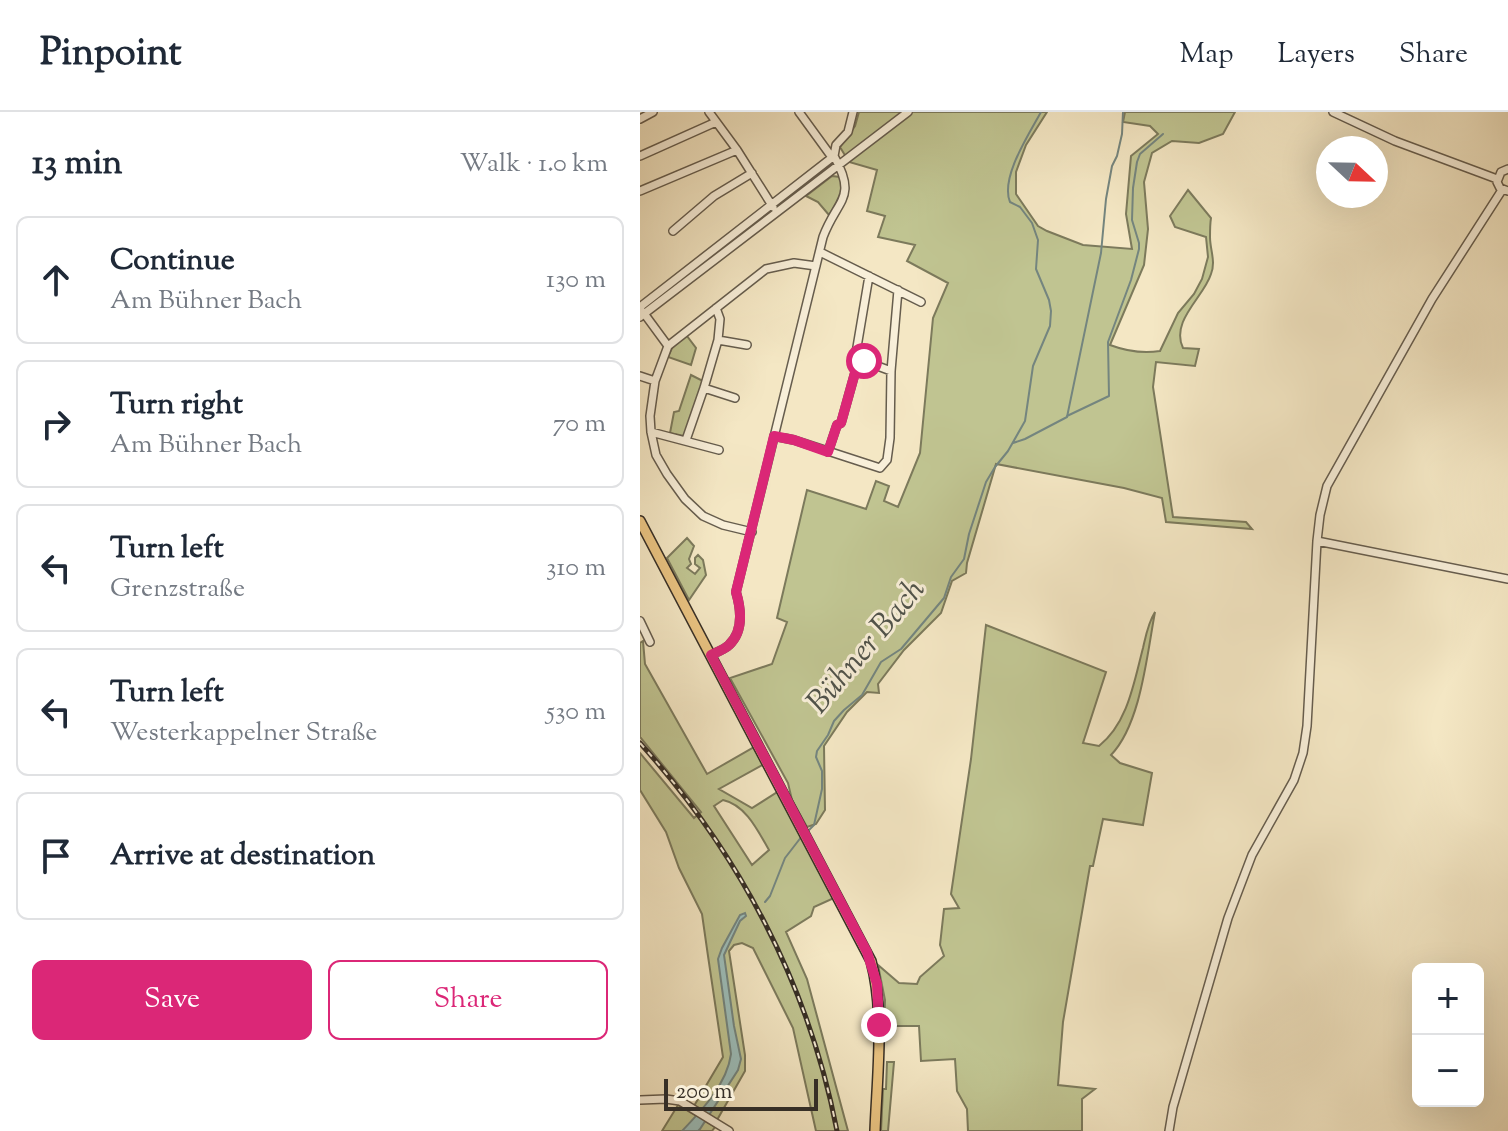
<!DOCTYPE html>
<html lang="en">
<head>
<meta charset="utf-8">
<style>
  body { margin:0; font-family:"Sorts Mill Goudy",serif; background:#f2f2f3; color:#1f2937 }
  .controls { position:absolute; right:24px; bottom:24px; display:grid; overflow:hidden; border-radius:12px; box-shadow:0 8px 32px #0002 }
  .controls button { width:72px; height:72px; display:grid; place-items:center; padding:0; border:0; border-bottom:2px solid #e0e1e3; background:#fff; color:#1f2937; font:40px sans-serif }
  .compass { position:absolute; left:676px; top:24px; width:72px; height:72px; border-radius:50%; background:#fff; box-shadow:0 8px 32px #0002; rotate:112deg }
  .scale { position:absolute; left:24px; bottom:20px; width:154px; box-sizing:border-box; padding-left:8px; border:4px solid #372f26; border-top:0; font-size:22px; line-height:28px; white-space:nowrap; color:#372f26; -webkit-text-stroke:6px #f8efd9; paint-order:stroke }
  .stop { position:absolute; width:24px; height:24px; margin:-18px; border:6px solid #db2777; border-radius:50%; background:#fff }
  .stop.end { background:#db2777; border-color:#fff; box-shadow:0 2px 8px #0008 }
  .list { margin:0; padding:0; list-style:none }
  h2 { display:flex; justify-content:space-between; align-items:center; height:104px; margin:0; padding:0 32px; font-size:34px }
  h2 small { font-size:26px; font-weight:400; color:#747a83 }
  .list li { display:grid; grid-template-columns:52px 1fr auto; gap:24px; align-items:center; box-sizing:border-box; height:128px; margin:0 16px 16px; padding:0 16px; border:2px solid #e0e1e3; border-radius:12px }
  .list b { display:block; font-size:30px; white-space:nowrap }
  .list p { margin:0; font-size:26px; white-space:nowrap; color:#747a83 }
  .list em { font-size:26px; font-style:normal; color:#747a83 }
  .actions { display:flex; gap:16px; padding:24px 32px }
  .actions a { flex:1; padding:18px 0; border:2px solid #db2777; border-radius:12px; text-align:center; font-size:28px; color:#db2777 }
  .actions .main { background:#db2777; color:#fff }
  .icon { flex:none; width:44px; height:44px; fill:none; stroke:currentColor; stroke-width:2; stroke-linecap:round; stroke-linejoin:round }
  .map { position:relative; flex:none; width:868px; height:1019px; overflow:hidden }
  header { display:flex; align-items:center; gap:48px; box-sizing:border-box; height:112px; padding:0 40px; background:#fff; border-bottom:2px solid #e0e1e3 }
  header strong { font-size:38px }
  nav { display:flex; gap:44px; margin-inline-start:auto; font-size:28px }
  main { display:flex }
  aside { flex:1; background:#fff }
  .map>svg:first-child { display:block }
  .green { fill:#c0c491; stroke:#7c7a5c; stroke-width:2; fill-rule:evenodd }
  .water { fill:#9dbeba; stroke:#74857f; stroke-width:2 }
  .lines { fill:none; stroke-linecap:round; stroke-linejoin:round }
  .stream { stroke:#74857f; stroke-width:2 }
  .minor-casing { stroke:#665d4e; stroke-width:10 }
  .major-casing { stroke:#372f26; stroke-width:12 }
  .minor { stroke:#f8efd9; stroke-width:7 }
  .major { stroke:#eac482; stroke-width:9 }
  .rail-casing { stroke:#372f26; stroke-width:5 }
  .rail { stroke:#f8efd9; stroke-width:2; stroke-dasharray:6; stroke-linecap:butt }
  .route { stroke:#db2777; stroke-width:10 }
  .labels { text-anchor:middle; dominant-baseline:central; stroke-width:6; stroke-linejoin:round; paint-order:stroke }
  .water-label { font-size:32px; font-style:italic; fill:#50534b; stroke:#f8efd9 }
</style>
</head>
<body>
<header>
<strong>Pinpoint</strong>
<nav><a>Map</a><a>Layers</a><a>Share</a></nav>
</header>
<main>
<aside>
<h2>13 min<small>Walk · 1.0 km</small></h2>
<ul class="list">
<li><svg class="icon" aria-label="ahead" viewBox="0 0 24 24"><path d="M12 20V5M6 11l6-6 6 6"/></svg><div><b>Continue</b><p>Am Bühner Bach</p></div><em>130 m</em></li>
<li><svg class="icon" aria-label="right" viewBox="0 0 24 24"><path d="M7 20v-9h11M14 6l5 5-5 5"/></svg><div><b>Turn right</b><p>Am Bühner Bach</p></div><em>70 m</em></li>
<li><svg class="icon" aria-label="left" viewBox="0 0 24 24"><path d="M17 20v-9H6M10 6l-5 5 5 5"/></svg><div><b>Turn left</b><p>Grenzstraße</p></div><em>310 m</em></li>
<li><svg class="icon" aria-label="left" viewBox="0 0 24 24"><path d="M17 20v-9H6M10 6l-5 5 5 5"/></svg><div><b>Turn left</b><p>Westerkappelner Straße</p></div><em>530 m</em></li>
<li><svg class="icon" aria-label="arrive" viewBox="0 0 24 24"><path d="M6 21V4h12l-3 4 3 4H6"/></svg><div><b>Arrive at destination</b></div></li>
</ul>
<div class="actions"><a class="main">Save</a><a>Share</a></div>
</aside>
<div class="map">
<svg width="868" height="1019" viewBox="0 0 868 1019">
  <rect width="100%" height="100%" fill="#f4e7c4"/>
  <filter id="stains"><feTurbulence type="fractalNoise" baseFrequency=".0025" numOctaves="4"/><feColorMatrix values="0 0 0 0 .2 0 0 0 0 .09 0 0 0 0 .02 0 0 0 .5 -.17"/></filter>
  <radialGradient id="worn" r=".72"><stop offset=".6" stop-color="#630" stop-opacity="0"/><stop offset="1" stop-color="#630" stop-opacity=".3"/></radialGradient>
  <path class="green" d="M219,0H407L386,33L376,60V82L398,114L407,119L443,133L492,137L486,102L491,44L518,22L510,14L483,10L485,0H595L583,22L559,31L532,29L512,41L504,70L508,117L504,153L470,233C486,239 502,242 520,239L538,201L554,182L562,167L568,145L566,125L535,115L530,104L548,78L571,106C570,112 570,119 570,125C570,138 576,149 571,162C564,185 530,209 543,236L559,237L555,254L516,250L513,275L533,405L606,410L612,417L526,410L522,386L484,376L356,352L327,451L326,461L312,469L301,501L264,538L238,572L239,581L227,580L207,600L184,634L185,698L176,712L167,715L152,688L148,671L90,566L132,552L147,510L137,506L167,378L226,397L236,369L249,374L244,389L258,395L280,341L293,206L308,171L267,149L275,133L238,125L245,104L227,99L237,58L209,50L200,35L215,14Z
    M192,64L200,65L203,81L189,103L178,90L166,84Z
    M47,221V224L56,236L51,253L28,245L32,236Z
    M51,263L63,269L44,324L30,321L34,300L39,299Z
    M47,426L54,434L49,447L51,452L47,456L55,462L60,456L55,452V446L58,443L63,448L66,463L49,488L27,446Z
    M515,500C507,542 501,612 471,643L480,651L512,661L503,713L463,707L453,754H450L423,910L418,973L455,977L442,987V1019H328L327,997L317,979L315,947L281,949L279,914H244L245,888L238,853L259,871L277,872L280,865L304,844L300,833L304,797L319,796L311,782L331,647L346,513L466,560L443,631L459,634C488,611 494,570 503,536C506,523 508,511 515,500Z
    M3,529L5,552L67,662L116,634L124,652L79,677L112,696L139,679L194,786L174,795L171,804L146,820L167,867L208,1019H176L153,916L113,836L102,831L94,833L89,839L105,943V959L77,1008L54,994L83,945L68,844L62,802L39,756L26,720L0,678V641L54,706L61,700L0,625V531ZM83,688C106,693 118,719 129,738L112,753L74,694Z
    M247,950H254L248,1019H241L243,977H246Z
    M38,993L75,1015L72,1019H22Z"/>
  <path class="water" d="M105,801L106,804L100,809L84,843L94,914L101,947L98,958L60,1017L58,1019H42C62,998 87,972 91,942L78,847L82,836L100,803Z"/>
  <g class="lines">
    <path class="stream" d="M427,304L469,284L468,230L491,168L499,137V131L492,108L493,76L497,50L500,42L523,22
      M373,331L385,327L427,305L461,141L466,87L472,54L477,44L482,22L483,0
      M167,720L174,713L182,677V659L176,645L177,639L188,623L194,609L204,598L222,583L241,550L261,537L304,486L311,465L324,447L329,422L346,370L355,355L368,339L385,309L393,254L410,214L411,199L409,188L396,157L398,128L392,111L380,95L370,90C360,66 389,22 401,0
      M125,790L130,784L145,746L162,724"/>
    <defs>
      <path id="minor" d="M69,0L97,38L133,95
        M693,0L755,29L857,67
        M0,7L13,0
        M0,44L76,10
        M194,44L196,33L208,20L213,0
        M868,57L861,60L857,70L860,76L868,79
        M0,79L97,38
        M33,119L74,84L112,61
        M180,140L281,190
        M0,195L194,44
        M3,200L28,234
        M0,205L268,0
        M78,228L107,233
        M218,250L224,249L251,259
        M0,264L15,269
        M64,276L95,286
        M11,320L79,338
        M134,324L154,328L240,356L247,348L250,326L251,259L258,178
        M46,328L64,276L78,228L80,207L76,196
        M188,340L197,313L201,311L218,250L216,241L229,164
        M112,420L83,413L63,404L45,387L27,362L16,343L11,320L10,304L15,269L28,234L126,157L154,151L176,154
        M677,429L868,467
        M0,509L10,530
        M71,543C77,540 85,537 89,533C104,519 101,497 96,480L183,125C197,87 218,87 194,44H191L159,0
        M0,988L26,987L40,989L89,1019
        M529,1019L533,995L588,806L612,743L654,668L663,641L667,614L677,429L680,403L687,374L792,187L862,78"/>
      <path id="major" d="M0,409L231,849C245,901 237,965 235,1019"/>
    </defs>
    <use href="#minor" class="minor-casing"/>
    <use href="#major" class="major-casing"/>
    <use href="#minor" class="minor"/>
    <use href="#major" class="major"/>
    <defs>
      <path id="rail" d="M0,631C99,741 169,873 197,1019"/>
    </defs>
    <use href="#rail" class="rail-casing"/>
    <use href="#rail" class="rail"/>
  </g>
  <g class="lines">
    <path class="route" d="M224,249L218,250L201,311L197,313L188,340L154,328L134,324L96,480C101,497 104,519 89,533C85,537 77,540 71,543L227,840L237,872L239,913"/>
  </g>
  <g class="labels">
    <g class="water-label">
      <text transform="translate(227 535) rotate(-50)">Bühner Bach</text>
    </g>
  </g>
  <rect width="100%" height="100%" filter="url(#stains)"/>
  <rect width="100%" height="100%" fill="url(#worn)"/>
</svg>
<div class="controls">
<button>+</button>
<button>−</button>
</div>
<svg class="compass" viewBox="-18 -18 36 36"><path d="M0-13l5 13h-10z" fill="#e53935"/><path d="M0 13l5-13h-10z" fill="#747a83"/></svg>
<div class="scale">200 m</div>
<div class="stop" style="left:224px;top:249px"></div>
<div class="stop end" style="left:239px;top:913px"></div>
</div>
</main>
</body>
</html>
